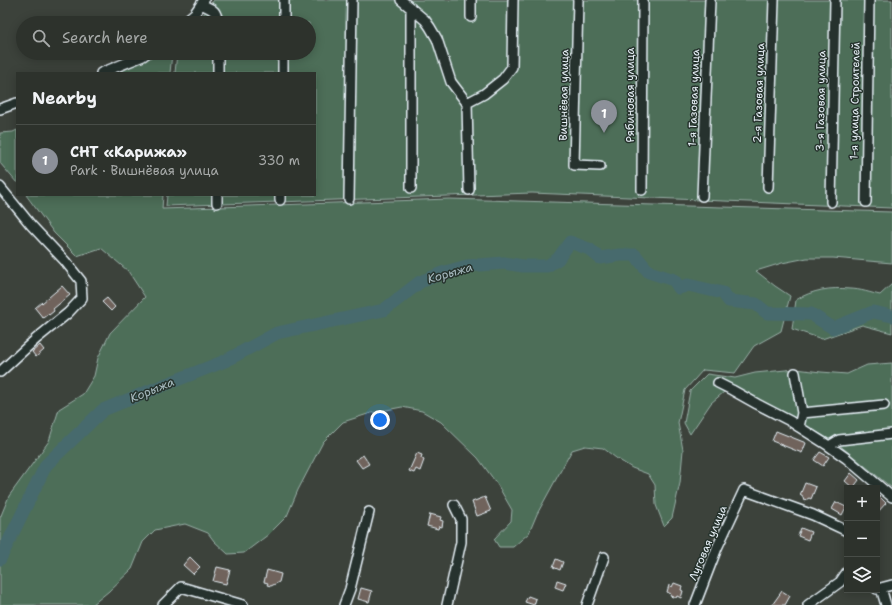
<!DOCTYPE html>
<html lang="en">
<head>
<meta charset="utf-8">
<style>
  body { margin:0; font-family:"Shantell Sans",sans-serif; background:#353a34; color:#f1f3f6 }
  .controls { position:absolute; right:12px; bottom:12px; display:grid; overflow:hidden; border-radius:0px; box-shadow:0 2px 10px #0003 }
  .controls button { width:36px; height:36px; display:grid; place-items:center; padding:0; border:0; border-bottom:1px solid #484d48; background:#2d322c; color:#f1f3f6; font:20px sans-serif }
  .you { position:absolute; left:380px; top:420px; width:14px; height:14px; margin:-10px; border:3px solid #fff; border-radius:50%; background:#1a73e8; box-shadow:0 0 0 6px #1a73e833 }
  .badge { display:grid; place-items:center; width:26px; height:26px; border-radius:50%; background:#8c9099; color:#fff; font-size:13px; font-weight:700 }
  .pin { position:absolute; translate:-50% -33px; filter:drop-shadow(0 1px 2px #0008) }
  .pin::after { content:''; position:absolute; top:21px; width:14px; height:12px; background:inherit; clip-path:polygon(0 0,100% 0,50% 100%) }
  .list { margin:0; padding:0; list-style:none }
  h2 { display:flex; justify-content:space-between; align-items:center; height:52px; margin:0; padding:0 16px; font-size:17px }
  h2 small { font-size:13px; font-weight:400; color:#a7aaa9 }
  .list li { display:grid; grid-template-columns:26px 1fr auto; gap:12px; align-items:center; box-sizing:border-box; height:72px; padding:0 16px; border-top:1px solid #484d48 }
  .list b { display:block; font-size:15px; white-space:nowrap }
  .list p { margin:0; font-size:13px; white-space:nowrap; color:#a7aaa9 }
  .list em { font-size:13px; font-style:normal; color:#a7aaa9 }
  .icon { flex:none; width:22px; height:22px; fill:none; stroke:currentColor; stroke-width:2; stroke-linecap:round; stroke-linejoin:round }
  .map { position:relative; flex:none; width:892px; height:605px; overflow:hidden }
  .search { position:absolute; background:#2d322c; box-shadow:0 2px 10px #0003; left:16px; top:16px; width:300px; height:44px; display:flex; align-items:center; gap:10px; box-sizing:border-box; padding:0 14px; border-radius:22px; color:#a7aaa9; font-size:15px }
  .panel { position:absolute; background:#2d322c; box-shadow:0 2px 10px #0003; left:16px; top:72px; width:300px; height:124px; border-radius:0px }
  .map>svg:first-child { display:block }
  .green { fill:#4d6e59; stroke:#9ab0a8 }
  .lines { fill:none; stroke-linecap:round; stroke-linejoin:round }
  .river { stroke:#476a6d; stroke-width:13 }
  .building { fill:#70645c; stroke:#e8f1f8 }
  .minor-casing { stroke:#e8f1f8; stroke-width:12 }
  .minor { stroke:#26332d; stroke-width:9 }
  .labels { text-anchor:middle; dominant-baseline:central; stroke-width:3; stroke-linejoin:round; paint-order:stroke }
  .street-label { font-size:11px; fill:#e8f1f8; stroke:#26332d }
  .water-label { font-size:12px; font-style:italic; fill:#a8bbc0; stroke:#26332d }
</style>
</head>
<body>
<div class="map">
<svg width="892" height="605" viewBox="0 0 892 605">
  <rect width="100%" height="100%" fill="#3c423b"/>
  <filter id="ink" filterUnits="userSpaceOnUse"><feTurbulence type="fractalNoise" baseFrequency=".025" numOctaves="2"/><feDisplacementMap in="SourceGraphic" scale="8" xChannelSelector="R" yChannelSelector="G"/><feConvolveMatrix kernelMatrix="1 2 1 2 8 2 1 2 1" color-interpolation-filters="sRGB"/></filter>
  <g filter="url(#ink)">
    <path class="green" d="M214,0H892V208L532,193L166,206L167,195H315V73H175L177,53H309V23H197Z
      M155,53H172L170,73H119Z
      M17,130V183L0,163V133L13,132Z
      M26,195H163L162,209L449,199L892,212V263L833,258H807L782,263L756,271L775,286L790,296L781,331L754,346L735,373L703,370L685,390L678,423L683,450L680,483L672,518L664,526L656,505L655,485L648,474L632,468L616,458L603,448L585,446L572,450L537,514L529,533L513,547H499L494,539L511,521L512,510L497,484L478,458L441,422L422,411L402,407L371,413L343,422L323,442L298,490L287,516L269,534L244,553L228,554L214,541L208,533L185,524L155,530L143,542L132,569L109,591L92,605H0V518L9,496L49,441L59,409L83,394L94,376L98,358L110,333L145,297L128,271L101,248L77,256L54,233Z
      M892,284V333L862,325L822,339L792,329L796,300C812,290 831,287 850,289C860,289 871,293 880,295Z
      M892,363V488L838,444L744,391L724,392L711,403L690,434L684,423L690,391L707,374L735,378L755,373L796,369L821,372L847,374L867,365Z"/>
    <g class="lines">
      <path class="river" d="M0,559L46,465L103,410L159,387L225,361L277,333L384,310L420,282L442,273L467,266L504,263L523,266H547L558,259L570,242L589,249L600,258L620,255H635L649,272L674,280L679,288L688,285L723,293L729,301L756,304L767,313L811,314L833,328L873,312L892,316"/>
    </g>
    <path class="building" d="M62,286L70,295L53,309L54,311L49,315L48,314L43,318L35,308L42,302V303Z
      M107,298L115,307L111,311L102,302Z
      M40,345L44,350L36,357L32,352Z
      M776,431L806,443L802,453L772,441Z
      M820,452L829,457L823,466L814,460Z
      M417,453L422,455L421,458L424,460L420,471L416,469L414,473L409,471Z
      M363,455L369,464L362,468L356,460Z
      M851,473L859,480L853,488L845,481Z
      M805,483L816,487L811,499L809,498L804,501L802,495H800Z
      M877,494L886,503L877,513Z
      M485,497L491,511L477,516L472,502Z
      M836,502L846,507L842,515L832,509Z
      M430,514L441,517L440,520L443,521L442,527L439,526L438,529L427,526Z
      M801,528L811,532L808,540L798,536Z
      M190,557L200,567L193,574L183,565Z
      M556,559L563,562L560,570L553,567Z
      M217,567L230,570L226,584L213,581Z
      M267,570L281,574L279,582L271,586L267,585L268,583L264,582Z
      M557,580L566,583L563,590L555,587Z
      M674,583L682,586L681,590L683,591L681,598L677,596L676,598L670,596L671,594L667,592L669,585L672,587Z
      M361,588L372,591L369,602L358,599Z
      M782,591L790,596L785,605H772Z
      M528,596L536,599L534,605L525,602Z"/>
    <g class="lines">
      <defs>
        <path id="minor" d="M401,0L425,20L430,27L437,39L451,82L467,103L469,190
          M578,0L574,165L600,166
          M201,4C213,10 216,9 218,23
          M411,8V188
          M471,17V0
          M183,23L195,13L204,0
          M284,23V0
          M101,73L143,56L147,53
          M218,73V53
          M283,73V53
          M467,103L484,94L503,79L512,67L513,0
          M0,109L17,103
          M0,187L31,225L65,261L81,281L82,298L68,313L36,339L0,372
          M768,187L774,0
          M642,190L643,0
          M702,196L710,0
          M349,199L352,0
          M280,200V195
          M831,202L835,0
          M866,202L869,0
          M217,203V195
          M795,373L802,413
          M718,383L732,390L757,404L790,421L799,427L829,446L846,458L892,497
          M799,427L802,413L884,405
          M829,446L839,440L892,434
          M881,588L886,605
          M877,589L892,585
          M163,605L181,587L243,605
          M344,605L350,589L369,512
          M447,605L461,542V519L454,505
          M587,605L604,557
          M695,605L717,548L744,490L813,515L847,531
          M808,605L840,582L847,572"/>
      </defs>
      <use href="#minor" class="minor-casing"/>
      <use href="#minor" class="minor"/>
    </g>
  </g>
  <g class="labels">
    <g class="street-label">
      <text transform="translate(759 93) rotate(-88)">2-я Газовая улица</text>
      <text transform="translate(564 95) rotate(-89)">Вишнёвая улица</text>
      <text transform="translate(630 95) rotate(-90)">Рябиновая улица</text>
      <text transform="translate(694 98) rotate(-88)">1-я Газовая улица</text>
      <text transform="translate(821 101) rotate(-89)">3-я Газовая улица</text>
      <text transform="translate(855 101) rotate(-89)">1-я улица Строителей</text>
      <text transform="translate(708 543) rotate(-67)">Луговая улица</text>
    </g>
    <g class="water-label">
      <text transform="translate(450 273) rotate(-16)">Корыжа</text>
      <text transform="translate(152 390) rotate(-22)">Корыжа</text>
    </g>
  </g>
</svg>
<div class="controls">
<button>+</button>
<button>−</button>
<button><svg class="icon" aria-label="layers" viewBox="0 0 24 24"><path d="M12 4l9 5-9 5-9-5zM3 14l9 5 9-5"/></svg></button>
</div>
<div class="you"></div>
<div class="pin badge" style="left:604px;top:133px">1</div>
<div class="search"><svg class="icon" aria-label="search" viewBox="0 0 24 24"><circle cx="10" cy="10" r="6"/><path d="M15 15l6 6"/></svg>Search here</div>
<section class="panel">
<h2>Nearby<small></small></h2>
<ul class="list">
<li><span class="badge">1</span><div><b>СНТ «Карижа»</b><p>Park · Вишнёвая улица</p></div><em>330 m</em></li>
</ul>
</section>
</div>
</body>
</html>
